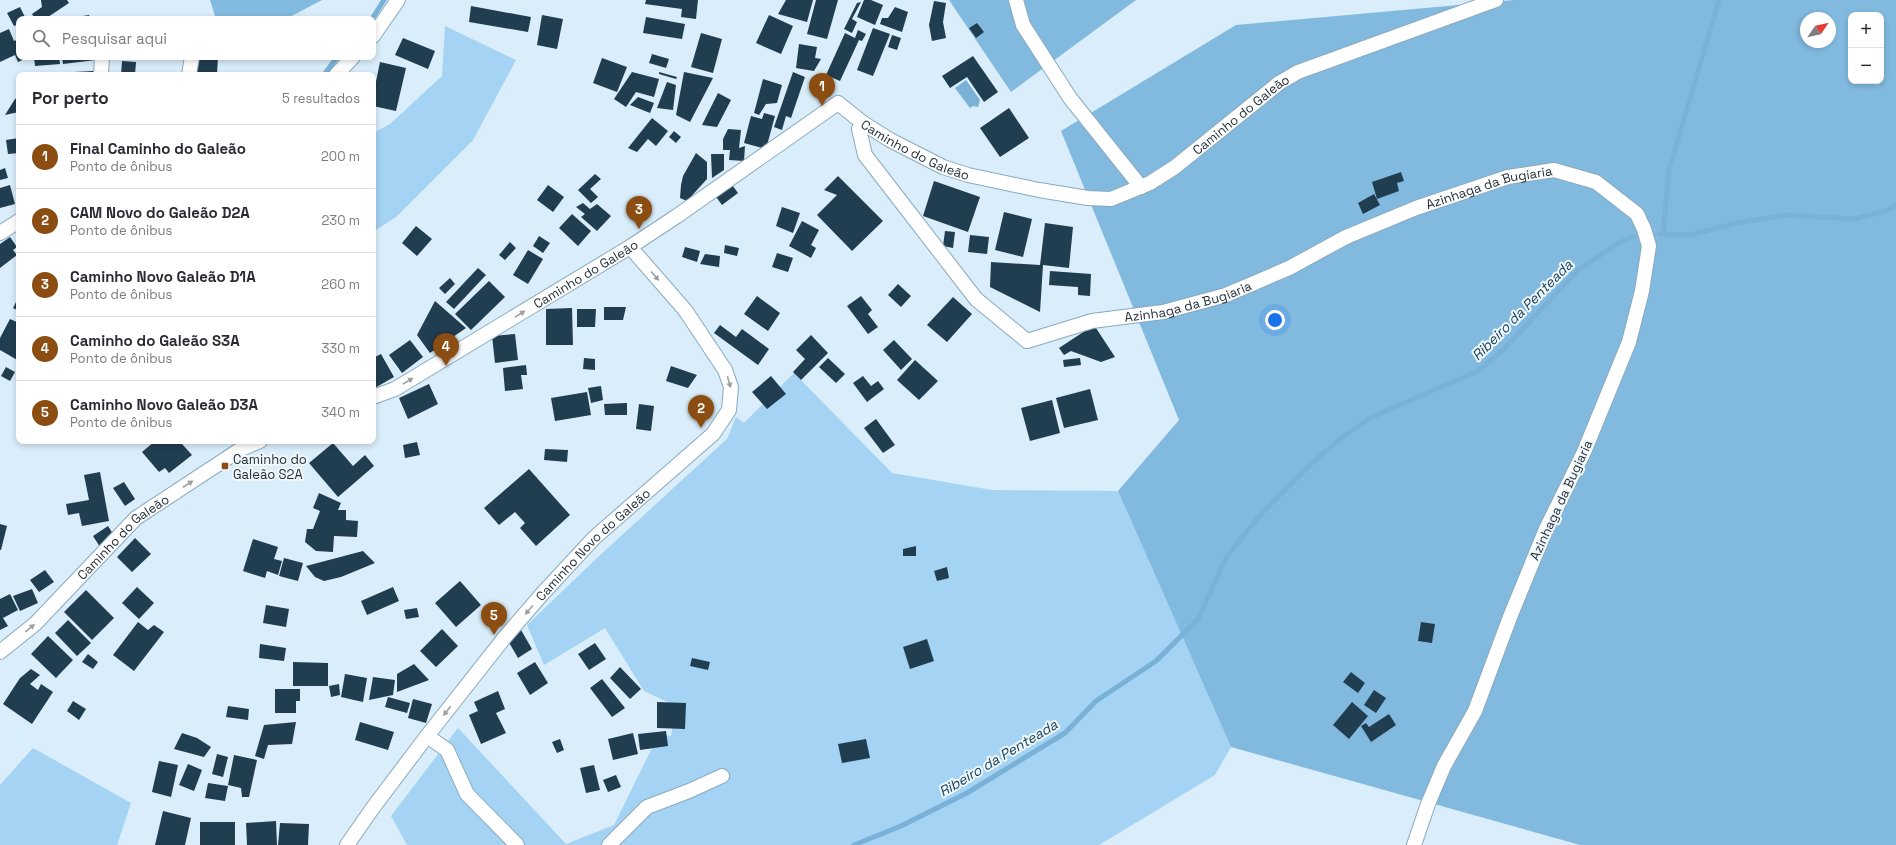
<!DOCTYPE html>
<html lang="pt">
<head>
<meta charset="utf-8">
<style>
  body { margin:0; font-family:"Space Grotesk",sans-serif; background:#f2f2f3; color:#2b2b33 }
  .controls { position:absolute; right:12px; top:12px; display:grid; overflow:hidden; border-radius:8px; box-shadow:0 2px 6px #0003 }
  .controls button { width:36px; height:36px; display:grid; place-items:center; padding:0; border:0; border-bottom:1px solid #e1e1e2; background:#fff; color:#2b2b33; font:20px sans-serif }
  .compass { position:absolute; left:1800px; top:12px; width:36px; height:36px; border-radius:50%; background:#fff; box-shadow:0 2px 6px #0003; rotate:56deg }
  .you { position:absolute; left:1275px; top:320px; width:14px; height:14px; margin:-10px; border:3px solid #fff; border-radius:50%; background:#1a73e8; box-shadow:0 0 0 6px #1a73e833 }
  .badge { display:grid; place-items:center; width:26px; height:26px; border-radius:50%; background:#8b4d11; color:#fff; font-size:13px; font-weight:700 }
  .pin { position:absolute; translate:-50% -33px; filter:drop-shadow(0 1px 2px #0008) }
  .pin::after { content:''; position:absolute; top:21px; width:14px; height:12px; background:inherit; clip-path:polygon(0 0,100% 0,50% 100%) }
  .list { margin:0; padding:0; list-style:none }
  h2 { display:flex; justify-content:space-between; align-items:center; height:52px; margin:0; padding:0 16px; font-size:17px }
  h2 small { font-size:13px; font-weight:400; color:#7c7c81 }
  .list li { display:grid; grid-template-columns:26px 1fr auto; gap:12px; align-items:center; box-sizing:border-box; height:64px; padding:0 16px; border-top:1px solid #e1e1e2 }
  .list b { display:block; font-size:15px; white-space:nowrap }
  .list p { margin:0; font-size:13px; white-space:nowrap; color:#7c7c81 }
  .list em { font-size:13px; font-style:normal; color:#7c7c81 }
  .icon { flex:none; width:22px; height:22px; fill:none; stroke:currentColor; stroke-width:2; stroke-linecap:round; stroke-linejoin:round }
  .map { position:relative; flex:none; width:1896px; height:845px; overflow:hidden }
  .search { position:absolute; background:#fff; box-shadow:0 2px 6px #0003; left:16px; top:16px; width:360px; height:44px; display:flex; align-items:center; gap:10px; box-sizing:border-box; padding:0 14px; border-radius:8px; color:#7c7c81; font-size:15px }
  .panel { position:absolute; background:#fff; box-shadow:0 2px 6px #0003; left:16px; top:72px; width:360px; height:372px; border-radius:8px }
  .map>svg:first-child { display:block }
  .green { fill:#a4d3f3 }
  .forest { fill:#82badf; fill-rule:evenodd }
  .water { fill:#7ab1d6 }
  .lines { fill:none; stroke-linecap:round; stroke-linejoin:round }
  .stream { stroke:#7ab1d6; stroke-width:5 }
  .building { fill:#213d50 }
  .minor-casing { stroke:#89a9bf; stroke-width:16 }
  .minor { stroke:#fff; stroke-width:14 }
  .oneway { fill:#9aa0a4 }
  .poi-dot { fill:#8b4d11; stroke:#f1f8fc; stroke-width:1.5 }
  .labels { text-anchor:middle; dominant-baseline:central; stroke-width:4; stroke-linejoin:round; paint-order:stroke }
  .street-label { font-size:13px; fill:#1f2b34; stroke:#f1f8fc }
  .poi-label { font-size:13px; fill:#1f2b34; stroke:#f1f8fc; text-anchor:start }
  .water-label { font-size:14px; font-style:italic; fill:#103d57; stroke:#f1f8fc }
</style>
</head>
<body>
<div class="map">
<svg width="1896" height="845" viewBox="0 0 1896 845">
  <rect width="100%" height="100%" fill="#d9edfa"/>
  <path class="green" d="M445,26L516,60L473,140L396,217L373,232V133L390,124L442,76Z
    M794,373L892,473L992,490L1118,491L1231,747L1215,775L1099,845H407L391,816L458,728L566,844L614,825L659,734L671,736L676,706L644,691L605,628L544,665L527,625L597,558L727,439L736,417L744,423Z
    M33,748L131,803L117,845H0V785Z"/>
  <path class="forest" d="M210,0H322L286,19H216Z
    M949,0H1136L1011,92Z
    M1514,0H1896V845H1580L1231,747L1118,491L1179,420L1061,131L1236,25ZM1851,15H1881V81H1851ZM1806,18H1830V42H1806Z"/>
  <path class="water" d="M966,80L980,100L978,107L973,106L970,108L955,88Z"/>
  <g class="lines">
    <path class="stream" d="M372,19L384,0
      M324,75L337,57
      M1659,234L1689,235L1741,222L1786,215L1855,219L1888,210L1896,205
      M1663,234L1669,170L1719,0
      M854,845L901,826L967,793L1065,733L1096,701L1156,661L1198,619L1227,556L1262,513L1312,463L1345,435L1372,417L1478,371L1506,347L1578,270L1617,244L1634,236"/>
  </g>
  <path class="building" d="M41,0H67L69,3L45,19H35L32,14L42,7Z
    M646,0H698L696,19L681,17L682,9L645,4Z
    M786,0H813L807,22L778,14Z
    M816,0H838L827,39L807,34Z
    M864,0H871L883,5L875,25L857,17Z
    M934,1L946,3L943,22L946,38L932,41L929,25Z
    M861,2L852,19L857,22L852,33L844,29L857,3Z
    M471,6L531,17L528,32L469,22Z
    M20,7L26,19H19V24L14,26L7,13Z
    M895,7L908,12L902,32L880,24L882,18H888Z
    M89,15L90,19H72V18Z
    M542,15L563,19L557,49L537,45Z
    M769,15L793,26L781,54L756,43Z
    M646,17L685,24L682,39L643,33Z
    M977,23L984,32L976,38L969,28Z
    M873,28L890,34L873,76L857,70Z
    M9,29L14,41L19,39V57H29L18,62L15,55L0,62V33Z
    M858,30L866,34L862,41L859,40L840,81L826,75L845,33L855,38Z
    M701,33L722,39L713,73L691,67Z
    M892,35L901,38L897,50L888,47Z
    M403,38L435,51L428,69L395,55Z
    M799,44L817,47L815,58L821,59L814,71L796,68Z
    M652,54L669,59L666,68L649,63Z
    M973,56L998,92L984,102L967,77L950,88L942,76Z
    M34,57H59L60,64L35,66Z
    M62,57H96V60L63,64Z
    M194,57H218L217,74L193,72Z
    M602,58L627,67L617,92L593,83Z
    M122,61L136,62L135,75H121Z
    M380,62L406,68L396,111L373,106V96Z
    M93,71L94,75H55V73Z
    M36,72H50V75H36Z
    M632,72L659,79L654,97L636,92L626,107L614,99Z
    M659,72L677,77L676,79L659,74Z
    M684,72L713,78L690,122L676,115Z
    M793,72L805,77L791,118L786,116L782,130L774,127Z
    M286,73V75H266V74Z
    M763,79L782,85L777,103L766,104L759,115L754,113Z
    M667,82L676,85L673,110L657,108Z
    M718,93L731,100L717,127L702,125Z
    M638,97L654,103L650,113L630,105Z
    M19,98V112L5,115L15,99Z
    M1009,108L1029,138L1000,157L980,128Z
    M764,113L775,116L766,149L744,143L751,116L762,119Z
    M652,118L668,131L656,146L648,139L637,152L628,148Z
    M728,129L741,130L739,148L745,146L744,161L729,160L730,150H723V139Z
    M674,131L681,137L676,143L669,137Z
    M19,138V153L8,154L6,140Z
    M696,153L707,162V179L687,201L680,198L681,185L683,176Z
    M711,154H724V170L712,178Z
    M5,168L8,178L0,180V170Z
    M1401,172L1404,181L1397,183L1399,191L1377,199L1372,182Z
    M595,174L601,179L590,189L598,197L591,203L578,190Z
    M838,176L883,221L852,251L817,215L837,195L824,190Z
    M934,181L980,197L968,232L923,216Z
    M730,182L738,193L722,205L714,194Z
    M10,185L15,204L0,208V188Z
    M548,185L564,197L553,212L537,200Z
    M1374,194L1380,205L1363,214L1358,203Z
    M583,203L590,209L597,204L611,216L597,231L581,217L585,214L576,207Z
    M782,207L800,213L793,233L776,226Z
    M1004,212L1032,219L1023,257L995,250Z
    M572,214L591,231L578,246L559,228Z
    M802,221L819,230L811,245L816,248L811,258L789,246Z
    M1045,223L1073,227L1069,268L1043,265L1040,312L990,287L991,262L1040,265Z
    M416,226L432,239L417,256L402,243Z
    M945,231L955,232L953,248L943,246Z
    M970,235L989,237L987,254L968,252Z
    M539,236L550,243L543,253L533,246Z
    M10,237L17,247L13,250L17,255L0,268V244Z
    M510,242L516,248L505,260L499,255Z
    M725,245L739,248L737,256L724,253Z
    M685,247L700,251L697,262L682,257Z
    M528,250L543,259L528,284L513,275Z
    M777,253L793,258L788,272L772,267Z
    M705,254L720,256L719,267L700,264Z
    M478,268L486,275L454,309L446,302Z
    M1050,271L1091,274L1090,296L1078,295V287L1049,285Z
    M450,278L455,284L445,294L439,288Z
    M489,281L505,297L471,330L455,314Z
    M898,284L911,296L901,307L888,295Z
    M19,296V311L13,308Z
    M757,296L780,313L768,331L744,314Z
    M861,296L872,310L868,314L878,327L868,334L847,306Z
    M953,297L972,314L947,342L927,325Z
    M435,301L466,328L430,353L417,335Z
    M604,307H626L623,320H604Z
    M572,308L573,345H546V309Z
    M577,309H596L595,327H577Z
    M10,319L19,323V361L0,350V338Z
    M720,325L736,337L742,329L769,349L758,365L714,333Z
    M1094,325L1115,357L1101,362L1071,351L1064,355L1059,348Z
    M515,334L518,360L495,363L492,336Z
    M811,335L828,353L801,380L793,372L805,359L796,350Z
    M410,340L423,357L402,373L389,355Z
    M894,340L912,359L901,370L883,350Z
    M381,354L394,377L373,389V358Z
    M584,358L595,359V370L583,369Z
    M828,358L845,374L836,383L819,367Z
    M1080,358L1081,365L1064,367L1063,360Z
    M915,360L938,381L919,400L897,380Z
    M526,365L527,375H521L523,389L505,391L503,368Z
    M671,366L697,375L688,388L666,381Z
    M6,367L15,372L10,381L1,376Z
    M771,376L786,394L767,409L752,392Z
    M863,376L871,386L878,381L884,389L867,402L853,383Z
    M429,384L438,404L408,419L399,398Z
    M601,386L603,400L591,403L588,388Z
    M1090,389L1098,420L1064,428L1056,398Z
    M587,392L591,415L555,421L551,398Z
    M1052,400L1060,433L1030,441L1021,408Z
    M627,403V415H605L604,404Z
    M639,404L654,406L651,431L636,429Z
    M876,419L895,445L883,453L864,428Z
    M155,441H186L182,444L192,455L169,473L165,468L159,472L142,452Z
    M417,442L420,455L405,458L403,445Z
    M333,443L353,466L365,455L374,466L338,497L309,463Z
    M545,449L568,450L567,462L544,460Z
    M529,469L570,515L536,546L520,528L525,523L515,512L499,525L484,508Z
    M100,472L109,521L82,526L79,513L68,515L66,504L89,500L84,475Z
    M124,482L135,499L125,506L113,488Z
    M319,493L341,503L338,510H346V520L358,521L357,537L334,536L333,552L316,551L305,542L307,529H313L320,511L313,508Z
    M0,524L7,526L1,550H0Z
    M108,526L115,537L100,547L93,536Z
    M135,538L151,554L132,572L117,557Z
    M253,539L278,547L274,559L282,561L278,575L267,571L265,578L243,571Z
    M916,546V556H903V549Z
    M363,551L375,563L341,577L324,581L315,577L306,566Z
    M284,558L303,563L298,581L279,576Z
    M947,567L949,578L937,581L934,571Z
    M45,570L54,582L39,592L30,580Z
    M460,581L481,605L456,627L435,603Z
    M137,587L154,603L139,619L122,603Z
    M393,587L399,601L367,615L361,601Z
    M32,589L38,603L20,611L13,596Z
    M86,590L114,618L92,640L64,612Z
    M10,594L18,610L3,618L8,626L0,630V599Z
    M266,605L289,609L286,627L263,623Z
    M417,608L419,617L406,619L404,610Z
    M68,620L91,643L77,656L55,633Z
    M138,622L148,630L154,625L164,632L134,671L113,655Z
    M1421,622L1435,624L1432,643L1418,641Z
    M442,629L458,646L436,667L420,651Z
    M521,630L532,649L518,658L507,639Z
    M48,636L73,660L56,678L31,654Z
    M927,639L934,661L910,669L903,647Z
    M595,643L606,659L589,670L578,654Z
    M260,644L286,648L284,661L259,658Z
    M88,654L98,662L93,669L82,662Z
    M692,658L710,662L708,670L690,666Z
    M293,662L328,663V686H293Z
    M535,662L548,683L530,695L517,673Z
    M414,664L429,680L397,692V674Z
    M620,667L641,689L630,699L610,678Z
    M31,669L40,675L30,684L38,690L41,684L53,692L32,724L3,704L20,678Z
    M1351,672L1365,683L1358,693L1343,682Z
    M345,674L367,678L363,702L341,697Z
    M373,677L395,680L393,695L369,700Z
    M602,679L625,708L612,717L590,688Z
    M339,684L340,695L331,697L329,686Z
    M275,689H300V701H296V713H275Z
    M1374,690L1386,698L1376,713L1364,705Z
    M498,691L505,709L496,713L506,733L481,744L469,715L478,711L474,702Z
    M388,697L410,703L407,713L385,707Z
    M413,699L432,704L426,723L408,718Z
    M73,701L86,709L79,720L67,711Z
    M657,702L686,703L685,729L657,728Z
    M1352,702L1368,716L1349,739L1333,725Z
    M228,706L249,709L248,720L226,717Z
    M1389,714L1396,725L1371,742L1361,726L1366,723L1369,727Z
    M296,722L292,744L268,745L264,759L255,756L264,725Z
    M360,722L394,732L388,750L355,740Z
    M666,731L668,746L640,750L638,734Z
    M182,733L197,738L211,747L204,757L174,749Z
    M633,733L638,754L613,760L608,739Z
    M560,739L564,750L557,753L552,742Z
    M866,739L870,758L842,763L838,744Z
    M217,754L228,757L223,777L212,774Z
    M234,755L257,760L249,797H242L241,788L228,785Z
    M159,761L178,765L171,797L152,792Z
    M188,764L202,770L194,791L179,785Z
    M594,765L600,790L586,793L580,768Z
    M616,775L621,787L608,792L603,780Z
    M208,783L228,786L225,801L205,798Z
    M163,811L191,818L185,845H155Z
    M276,821L277,845H247L246,823Z
    M200,822H235V845H200Z
    M280,823L309,824L308,845H278Z"/>
  <g class="lines">
    <defs>
      <g id="minor">
        <path d="M1016,0L1023,25L1070,98L1141,187"/>
        <path d="M373,36L398,0"/>
        <path d="M101,75L102,57"/>
        <path d="M189,75L192,57"/>
        <path d="M336,75L353,57"/>
        <path id="s1" d="M863,123L859,129L865,155L976,299L1027,341L1092,321L1163,312L1226,295L1289,268L1346,237L1416,208L1508,177L1554,170L1596,182L1637,214L1644,229L1649,246L1642,291L1629,342L1584,452L1546,529L1510,617L1475,711L1444,766L1428,804L1414,845"/>
        <path d="M0,233L19,221"/>
        <path id="s2" d="M373,397L395,389L630,247L677,216L838,103L863,123L890,140L943,167L968,175L1039,190L1088,198L1111,199L1150,183L1175,167L1279,83L1298,72L1496,0"/>
        <path id="s3" d="M0,652L35,624L136,518L241,449L260,441"/>
        <path d="M427,736L447,750L467,794L517,845"/>
        <path id="s4" d="M347,845L372,809L427,736L505,637L543,593L594,538L713,434L729,410L731,387L725,370L685,310L630,247"/>
        <path d="M609,845L647,807L689,791L722,776"/>
      </g>
    </defs>
    <use href="#minor" class="minor-casing"/>
    <use href="#minor" class="minor"/>
  </g>
  <defs><path id="oneway-solid" d="M-6-.8H1V-3.2L6.5 0L1 3.2V.8H-6Z"/></defs>
  <g class="oneway">
    <use href="#oneway-solid" transform="translate(655 276) rotate(49)"/>
    <use href="#oneway-solid" transform="translate(520 314) rotate(-32)"/>
    <use href="#oneway-solid" transform="translate(408 381) rotate(-31)"/>
    <use href="#oneway-solid" transform="translate(729 382) rotate(74)"/>
    <use href="#oneway-solid" transform="translate(188 484) rotate(-33)"/>
    <use href="#oneway-solid" transform="translate(529 610) rotate(130)"/>
    <use href="#oneway-solid" transform="translate(30 628) rotate(-39)"/>
    <use href="#oneway-solid" transform="translate(447 711) rotate(128)"/>
  </g>
  <rect class="poi-dot" x="221" y="462" width="8" height="8" rx="2"/>
  <g class="labels">
    <g class="street-label">
      <text stroke="none"><textPath href="#s2" startOffset="1002">Caminho do Galeão</textPath></text>
      <text stroke="none"><textPath href="#s2" startOffset="642">Caminho do Galeão</textPath></text>
      <text stroke="none"><textPath href="#s1" startOffset="772">Azinhaga da Bugiaria</textPath></text>
      <text stroke="none"><textPath href="#s2" startOffset="246">Caminho do Galeão</textPath></text>
      <text stroke="none"><textPath href="#s1" startOffset="448">Azinhaga da Bugiaria</textPath></text>
      <text transform="translate(1561 500) rotate(-65)">Azinhaga da Bugiaria</text>
      <text stroke="none"><textPath href="#s3" startOffset="169">Caminho do Galeão</textPath></text>
      <text stroke="none"><textPath href="#s4" startOffset="389">Caminho Novo do Galeão</textPath></text>
    </g>
    <g class="poi-label">
      <text x="233" y="459">Caminho do<tspan x="233" dy="15">Galeão S2A</tspan></text>
    </g>
    <g class="water-label">
      <text transform="translate(1522 310) rotate(-45)">Ribeiro da Penteada</text>
      <text transform="translate(998 758) rotate(-31)">Ribeiro da Penteada</text>
    </g>
  </g>
</svg>
<div class="controls">
<button>+</button>
<button>−</button>
</div>
<svg class="compass" viewBox="-18 -18 36 36"><path d="M0-13l5 13h-10z" fill="#e53935"/><path d="M0 13l5-13h-10z" fill="#7c7c81"/></svg>
<div class="you"></div>
<div class="pin badge" style="left:822px;top:106px">1</div>
<div class="pin badge" style="left:701px;top:428px">2</div>
<div class="pin badge" style="left:639px;top:229px">3</div>
<div class="pin badge" style="left:446px;top:366px">4</div>
<div class="pin badge" style="left:494px;top:635px">5</div>
<div class="search"><svg class="icon" aria-label="search" viewBox="0 0 24 24"><circle cx="10" cy="10" r="6"/><path d="M15 15l6 6"/></svg>Pesquisar aqui</div>
<section class="panel">
<h2>Por perto<small>5 resultados</small></h2>
<ul class="list">
<li><span class="badge">1</span><div><b>Final Caminho do Galeão</b><p>Ponto de ônibus</p></div><em>200 m</em></li>
<li><span class="badge">2</span><div><b>CAM Novo do Galeão D2A</b><p>Ponto de ônibus</p></div><em>230 m</em></li>
<li><span class="badge">3</span><div><b>Caminho Novo Galeão D1A</b><p>Ponto de ônibus</p></div><em>260 m</em></li>
<li><span class="badge">4</span><div><b>Caminho do Galeão S3A</b><p>Ponto de ônibus</p></div><em>330 m</em></li>
<li><span class="badge">5</span><div><b>Caminho Novo Galeão D3A</b><p>Ponto de ônibus</p></div><em>340 m</em></li>
</ul>
</section>
</div>
</body>
</html>
